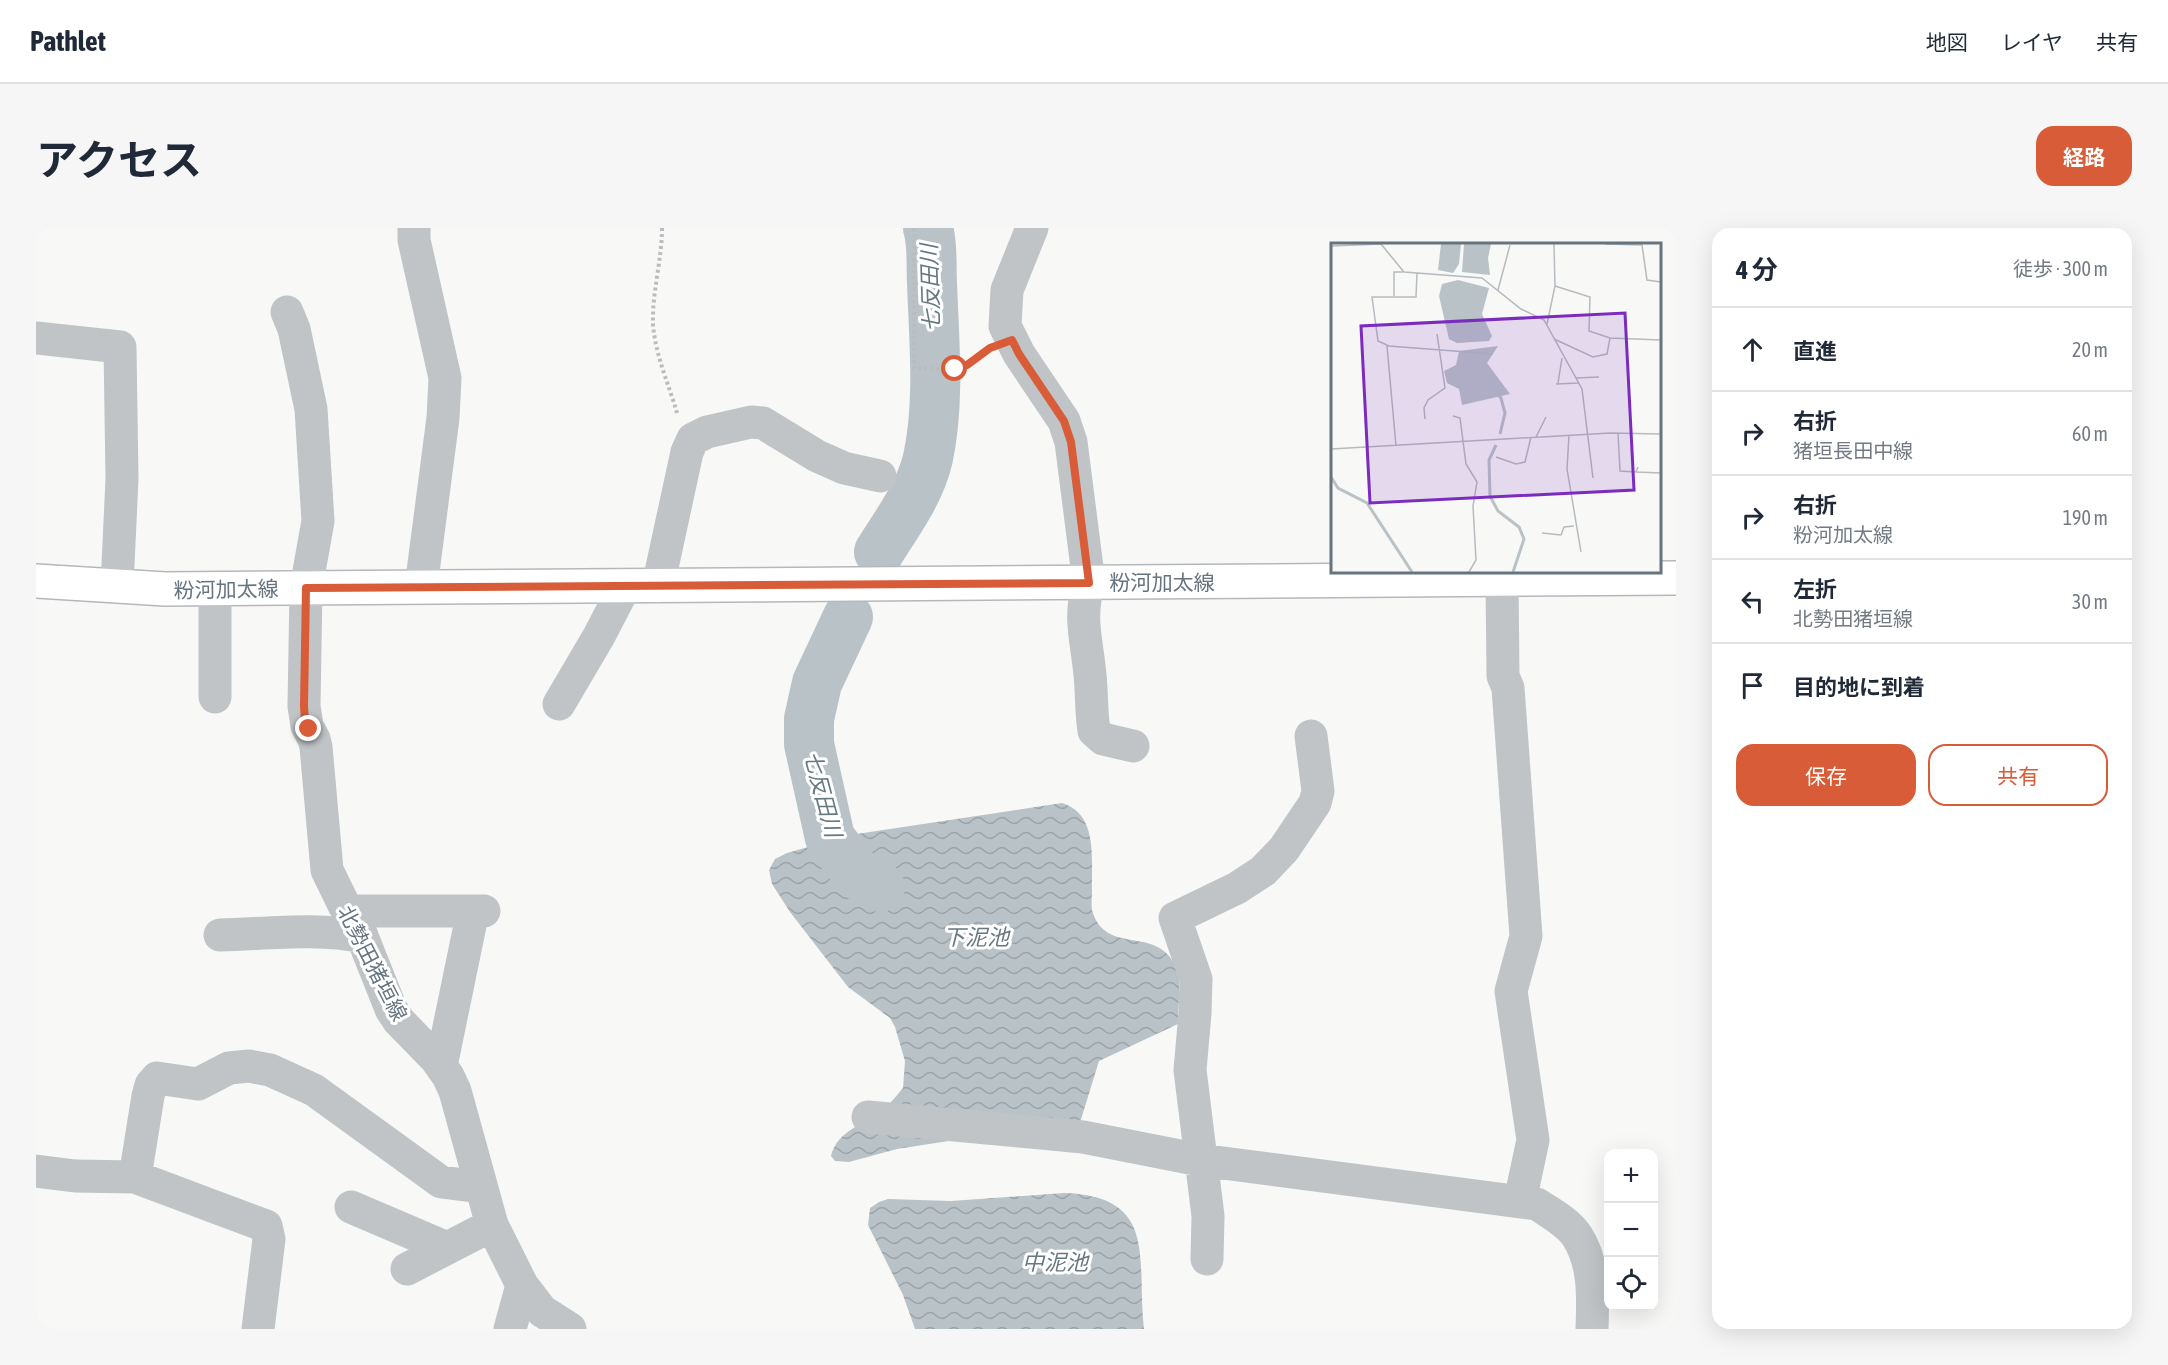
<!DOCTYPE html>
<html lang="ja">
<head>
<meta charset="utf-8">
<style>
  body { margin:0; font-family:"Asap Condensed","Noto Sans JP",sans-serif; background:#f6f6f7; color:#1f2937 }
  .controls { position:absolute; right:18px; bottom:18px; display:grid; overflow:hidden; border-radius:12px; box-shadow:0 6px 24px #0002 }
  .controls button { width:54px; height:54px; display:grid; place-items:center; padding:0; border:0; border-bottom:2px solid #e0e1e3; background:#fff; color:#1f2937; font:30px sans-serif }
  .stop { position:absolute; width:18px; height:18px; margin:-14px; border:4px solid #d85c37; border-radius:50%; background:#fff }
  .stop.end { background:#d85c37; border-color:#fff; box-shadow:0 2px 6px #0008 }
  .list { margin:0; padding:0; list-style:none }
  h2 { display:flex; justify-content:space-between; align-items:center; height:78px; margin:0; padding:0 24px; font-size:26px }
  h2 small { font-size:20px; font-weight:400; color:#747a83 }
  .list li { display:grid; grid-template-columns:39px 1fr auto; gap:18px; align-items:center; box-sizing:border-box; height:84px; padding:0 24px; border-top:2px solid #e0e1e3 }
  .list b { display:block; font-size:22px; white-space:nowrap }
  .list p { margin:0; font-size:20px; white-space:nowrap; color:#747a83 }
  .list em { font-size:20px; font-style:normal; color:#747a83 }
  .actions { display:flex; gap:12px; padding:18px 24px }
  .actions a { flex:1; padding:14px 0; border:2px solid #d85c37; border-radius:18px; text-align:center; font-size:21px; color:#d85c37 }
  .actions .main { background:#d85c37; color:#fff }
  .icon { flex:none; width:33px; height:33px; fill:none; stroke:currentColor; stroke-width:2; stroke-linecap:round; stroke-linejoin:round }
  .map { position:relative; flex:none; width:1640px; height:1101px; overflow:hidden; border-radius:18px }
  header { display:flex; align-items:center; gap:36px; box-sizing:border-box; height:84px; padding:0 30px; background:#fff; border-bottom:2px solid #e0e1e3 }
  header strong { font-size:28px }
  nav { display:flex; gap:33px; margin-inline-start:auto; font-size:21px }
  .intro { display:flex; align-items:center; justify-content:space-between; box-sizing:border-box; height:144px; padding:0 36px }
  h1 { margin:0; font-size:42px }
  .button { padding:15px 27px; border-radius:18px; background:#d85c37; color:#fff; font-size:21px; font-weight:700 }
  main { display:flex; gap:36px; padding:0 36px }
  aside { flex:1; background:#fff; border-radius:18px; box-shadow:0 6px 24px #0002 }
  .map>svg:first-child { display:block }
  .water { fill:url(#water-waves) }
  .lines { fill:none; stroke-linecap:round; stroke-linejoin:round }
  .river { stroke:#b9c3c7; stroke-width:50 }
  .major-casing { stroke:#b4b8bc; stroke-width:36 }
  .path { stroke:#babdbf; stroke-width:4; stroke-dasharray:3 3; stroke-linecap:butt }
  .minor { stroke:#c0c4c7; stroke-width:33 }
  .major { stroke:#fff; stroke-width:33 }
  .route { stroke:#d85c37; stroke-width:8 }
  .labels { text-anchor:middle; dominant-baseline:central; stroke-width:6; stroke-linejoin:round; paint-order:stroke }
  .street-label { font-size:21px; fill:#66747f; stroke:#fff }
  .water-label { font-size:22px; font-style:italic; fill:#667980; stroke:#fff }
  .inset-river { fill:none; stroke:#b9c3c7; stroke-width:3 }
  .inset-road { fill:none; stroke:#b5bbbf; stroke-width:1.5 }
  .view { fill:#7b2cbf; fill-opacity:0.15; stroke:#7b2cbf; stroke-width:3 }
  .inset-edge { fill:none; stroke:#66747f; stroke-width:3 }
</style>
</head>
<body>
<header>
<strong>Pathlet</strong>
<nav><a>地図</a><a>レイヤ</a><a>共有</a></nav>
</header>
<div class="intro"><h1>アクセス</h1><a class="button">経路</a></div>
<main>
<div class="map">
<svg width="1640" height="1101" viewBox="0 0 1640 1101">
  <defs>
    <pattern id="water-waves" width="16" height="10" patternUnits="userSpaceOnUse" patternTransform="scale(1.5)"><rect width="16" height="10" fill="#b9c3c7"/><path d="M0 5q4-4 8 0t8 0" fill="none" stroke="#9aa3a7"/></pattern>
  </defs>
  <rect width="100%" height="100%" fill="#f8f8f6"/>
  <path class="water" d="M1026,575C1063,586 1055,633 1056,663C1056,669 1055,677 1056,682C1068,725 1112,701 1134,729C1136,733 1141,737 1142,741C1145,754 1142,782 1142,796L1063,833L1038,914L919,912L861,921L813,934L799,933L795,928C801,902 830,896 847,881C855,875 861,867 867,860L869,833L859,799L854,790L812,759L754,684L736,656L733,642L739,631L751,625L814,607Z
    M1028,965C1124,968 1100,1033 1108,1101H879L867,1067L832,997L834,980L843,974L852,971L915,973Z"/>
  <g class="lines">
    <path class="river" d="M843,324C861,295 884,265 892,230C904,174 898,112 896,55C895,37 897,17 892,0
      M812,389L781,455L773,491V516L794,610L822,647L844,659"/>
    <defs>
      <path id="major" d="M0,353L129,361L1640,350"/>
    </defs>
    <use href="#major" class="major-casing"/>
    <path class="path" d="M626,0C626,32 616,64 617,96C619,126 633,157 641,185
      M878,0V140L919,141L931,137L950,123"/>
    <path class="minor" d="M378,0V12L409,150L407,190L385,359
      M996,0L971,62L969,98L983,126L1028,193L1035,214L1053,355C1042,389 1051,413 1054,447C1056,466 1055,484 1058,503L1067,511L1097,518
      M251,84L258,101L275,181L282,293L270,360L268,478L271,498L278,511L280,519L291,642L308,677L324,703L355,781L363,793L400,831L412,848L419,863L456,997L486,1057L506,1083L534,1101
      M0,110L84,119L86,251L81,358
      M1466,351L1467,448L1472,460L1490,708L1475,763L1497,912L1484,973
      M622,358L651,224L657,211L671,204L715,194L727,195L781,228L808,240L844,248
      M179,469V361
      M523,476L563,408L589,358
      M311,683H448
      M184,707C229,706 283,699 326,709
      M405,838L437,683
      M832,889L1047,909L1164,932L1501,976C1514,985 1532,994 1541,1008C1559,1036 1557,1070 1556,1101
      M0,943L39,948L99,949L230,998L233,1011L222,1101
      M99,949L112,868L115,857L121,850L162,856L193,840L213,838L234,842L278,862L405,954L445,959
      M315,979L411,1020
      M1171,1031L1172,988L1154,842L1159,785L1160,751L1139,690L1201,660L1227,643L1248,621L1279,575L1282,563L1275,508
      M371,1041L456,997
      M474,1101L486,1057"/>
    <use href="#major" class="major"/>
  </g>
  <g class="lines">
    <path class="route" d="M273,501L269,493L268,478L270,360L1053,355L1035,214L1028,193L983,126L976,112L954,120L931,137L919,141"/>
  </g>
  <g class="labels">
    <g class="street-label">
      <text x="1126" y="354">粉河加太線</text>
      <text transform="translate(190 361) rotate(-1)">粉河加太線</text>
      <text transform="translate(337 735) rotate(63)">北勢田猪垣線</text>
    </g>
    <g class="water-label">
      <text transform="translate(894 60) rotate(-92)">七反田川</text>
      <text transform="translate(787 566) rotate(75)">七反田川</text>
      <text x="940" y="709">下泥池</text>
      <text x="1019" y="1034">中泥池</text>
    </g>
  </g>
  <g transform="translate(1295 15)">
    <rect width="330" height="330" fill="#f8f8f6"/>
    <path d="M110,1H130L128,21L122,30L107,27ZM133,1H160L157,15L159,32L131,29ZM127,37L158,45L151,71L161,93L158,98L126,100L118,96L108,53L111,41ZM167,103L156,120L179,151L131,162L128,146L116,140L113,128L125,122L128,108Z" fill="#b9c3c7"/>
    <path class="inset-river" d="M163,148L170,155L174,170L169,191M165,202L158,217L159,253L167,268L188,284L193,296L182,329M0,234L7,245L36,260L81,329"/>
    <path class="inset-road" d="M274,1L311,2L316,37L330,39M0,3L50,1L73,29L151,35L190,66L213,77L251,146L262,235M86,30L85,54H41L47,98L58,103L162,111M224,43L259,54L258,88L279,95L330,97M167,47L179,2M63,53V29H72M216,81L224,43L223,1M223,96L262,114L276,111L279,95M56,103L65,203M330,113V165M245,135L268,134M227,140L231,115M225,141L247,140M122,173L129,175L135,221L146,239L142,263L145,317L138,329M94,176L93,165L97,157L114,145L106,91M287,190L289,228L305,229L307,224M238,192L236,226L250,309M205,194L215,174M0,206L279,190L330,191M165,214L185,221L194,219L200,194M305,229L330,230M211,290L230,292L233,284L243,283"/>
    <path class="view" d="M294,70L303,247L39,260L30,83Z"/>
    <rect width="330" height="330" class="inset-edge"/>
  </g>
</svg>
<div class="controls">
<button>+</button>
<button>−</button>
<button><svg class="icon" aria-label="locate" viewBox="0 0 24 24"><circle cx="12" cy="12" r="6"/><path d="M12 2v4M12 18v4M2 12h4M18 12h4"/></svg></button>
</div>
<div class="stop" style="left:919px;top:141px"></div>
<div class="stop end" style="left:273px;top:501px"></div>
</div>
<aside>
<h2>4 分<small>徒歩 · 300 m</small></h2>
<ul class="list">
<li><svg class="icon" aria-label="ahead" viewBox="0 0 24 24"><path d="M12 20V5M6 11l6-6 6 6"/></svg><div><b>直進</b></div><em>20 m</em></li>
<li><svg class="icon" aria-label="right" viewBox="0 0 24 24"><path d="M7 20v-9h11M14 6l5 5-5 5"/></svg><div><b>右折</b><p>猪垣長田中線</p></div><em>60 m</em></li>
<li><svg class="icon" aria-label="right" viewBox="0 0 24 24"><path d="M7 20v-9h11M14 6l5 5-5 5"/></svg><div><b>右折</b><p>粉河加太線</p></div><em>190 m</em></li>
<li><svg class="icon" aria-label="left" viewBox="0 0 24 24"><path d="M17 20v-9H6M10 6l-5 5 5 5"/></svg><div><b>左折</b><p>北勢田猪垣線</p></div><em>30 m</em></li>
<li><svg class="icon" aria-label="arrive" viewBox="0 0 24 24"><path d="M6 21V4h12l-3 4 3 4H6"/></svg><div><b>目的地に到着</b></div></li>
</ul>
<div class="actions"><a class="main">保存</a><a>共有</a></div>
</aside>
</main>
</body>
</html>
